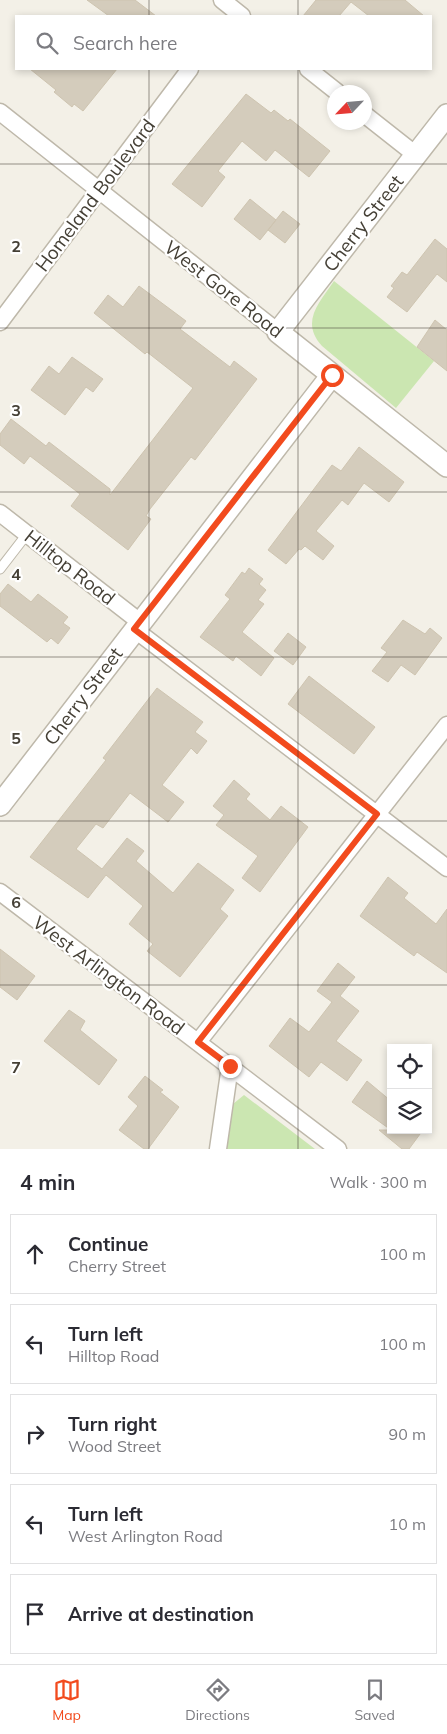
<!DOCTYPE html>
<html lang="en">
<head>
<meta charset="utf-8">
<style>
  body { margin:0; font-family:Mulish,sans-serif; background:#f2f2f3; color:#2b2b33 }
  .controls { position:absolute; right:15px; bottom:15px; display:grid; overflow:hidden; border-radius:0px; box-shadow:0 2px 8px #0003 }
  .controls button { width:45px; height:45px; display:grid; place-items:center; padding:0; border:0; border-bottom:1px solid #e1e1e2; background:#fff; color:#2b2b33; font:25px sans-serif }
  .compass { position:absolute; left:327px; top:85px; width:45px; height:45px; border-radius:50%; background:#fff; box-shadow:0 2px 8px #0003; rotate:244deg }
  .stop { position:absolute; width:15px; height:15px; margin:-11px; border:4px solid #f24b1e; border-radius:50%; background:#fff }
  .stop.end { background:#f24b1e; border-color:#fff; box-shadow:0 1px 5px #0008 }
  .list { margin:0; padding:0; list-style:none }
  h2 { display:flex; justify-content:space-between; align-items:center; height:65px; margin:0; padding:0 20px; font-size:21px }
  h2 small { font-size:16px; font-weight:400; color:#7c7c81 }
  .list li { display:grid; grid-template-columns:32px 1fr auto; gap:15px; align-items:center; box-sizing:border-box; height:80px; margin:0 10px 10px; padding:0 10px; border:1px solid #e1e1e2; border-radius:0px }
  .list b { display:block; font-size:19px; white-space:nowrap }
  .list p { margin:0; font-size:16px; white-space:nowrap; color:#7c7c81 }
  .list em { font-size:16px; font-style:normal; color:#7c7c81 }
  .icon { flex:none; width:28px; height:28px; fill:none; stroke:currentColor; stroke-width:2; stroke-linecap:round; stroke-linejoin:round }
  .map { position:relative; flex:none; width:447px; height:1149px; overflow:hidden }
  .search { position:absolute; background:#fff; box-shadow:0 2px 8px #0003; left:15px; right:15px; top:15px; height:55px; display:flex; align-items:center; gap:12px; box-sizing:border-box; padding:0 18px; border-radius:0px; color:#7c7c81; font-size:19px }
  .sheet { height:515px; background:#fff }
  nav { display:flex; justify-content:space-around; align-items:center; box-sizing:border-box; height:70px; border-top:1px solid #e1e1e2; background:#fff; font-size:14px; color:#7c7c81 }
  nav a { display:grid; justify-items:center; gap:2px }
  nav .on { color:#f24b1e }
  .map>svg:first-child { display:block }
  .green { fill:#cbe6b1 }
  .building { fill:#d4ccbc; stroke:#cec4b0 }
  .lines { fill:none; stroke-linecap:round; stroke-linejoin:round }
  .service-casing { stroke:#beb8aa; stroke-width:11 }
  .minor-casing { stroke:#beb8aa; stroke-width:19 }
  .tertiary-casing { stroke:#beb8aa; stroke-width:24 }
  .service { stroke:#fff; stroke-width:9 }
  .minor { stroke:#fff; stroke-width:16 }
  .tertiary { stroke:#fff; stroke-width:21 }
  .route { stroke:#f24b1e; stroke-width:6 }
  .grid { fill:none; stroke:#454036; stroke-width:1; stroke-opacity:0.55 }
  .labels { text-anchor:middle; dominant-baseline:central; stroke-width:4.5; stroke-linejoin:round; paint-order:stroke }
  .street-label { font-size:19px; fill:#454036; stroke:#fff }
  .grid-label { font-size:16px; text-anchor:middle; font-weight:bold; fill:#454036; stroke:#fff; stroke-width:4.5; stroke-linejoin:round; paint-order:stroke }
</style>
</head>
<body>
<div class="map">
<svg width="447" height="1149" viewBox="0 0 447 1149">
  <rect width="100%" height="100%" fill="#f3f0e7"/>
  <path class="green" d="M334,281L434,361L396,408L322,346C300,322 319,303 334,281Z
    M244,1095L315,1149H227L233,1104Z"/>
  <path class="building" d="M87,0H135L156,16H109Z
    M316,0H405L424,16H369L351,2L339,16H303Z
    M30,69H117L83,111L74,104L72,107L54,92L56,90Z
    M246,94L271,113L274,110L288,121L290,119L330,151L309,177L275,150L266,161L242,141L218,171L225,177L202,207L172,184Z
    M250,199L276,220L260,240L234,219Z
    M283,211L300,224L285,243L268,230Z
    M435,239L447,249V282L437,274L407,312L387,297L394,288L391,286L402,272L407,275Z
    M139,286L186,321L180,329L230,367L234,361L257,379L195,460L191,457L150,509L146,516L151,519L128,550L71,506L80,494L30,456L24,464L0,445V434L11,419L46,446L49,442L110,489V495L193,388L147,352L145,354L94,313L108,295L123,307Z
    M435,320L447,330V371L417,347Z
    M72,357L103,379L93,392L86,387L65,415L31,390L49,366L59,374Z
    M359,447L404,482L389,502L364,483L348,505L342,500L316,531L334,546L323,560L305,546L301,550L299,549L286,564L268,550L332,465L341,471Z
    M249,568L263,579L259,584L266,590L258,600L264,604L242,632L274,658L261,676L236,656L233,661L200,637L230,599L225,595L242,572L245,574Z
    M8,584L31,602L38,594L68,617L63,623L70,628L58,644L51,638L47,642L0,606V594Z
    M403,620L425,634L430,628L442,638L415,675L401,665L388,682L372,671L387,652L381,648Z
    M288,633L306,647L293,665L274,651Z
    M309,676L375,727L354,754L288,704Z
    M157,688L203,722L195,732L207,741L197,754L191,748L162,785L184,802L168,822L130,793L103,828L96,824L76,849L102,869L127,838L144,851L136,861L173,893L198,863L234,890L220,909L228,916L180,977L147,951L153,944L129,924L143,906L106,875L88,898L30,857L106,760L103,758Z
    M234,780L250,794L246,799L270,820L281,806L308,827L260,892L242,878L258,856L216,825L224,815L213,806Z
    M388,877L408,893L404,898L436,924L447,909V973L417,952L414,956L360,916Z
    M0,949L35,976L17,1000L0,987Z
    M338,963L355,977L340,996L359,1011L336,1041L362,1060L347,1081L321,1062L309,1077L269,1046L290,1018L309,1032L332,1002L317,991Z
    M69,1010L85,1021L80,1030L117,1060L99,1085L44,1041Z
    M145,1076L163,1090L160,1092L179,1107L148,1149H144L119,1130L138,1106L128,1097Z
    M367,1081L391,1101V1130H423L409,1149H402L379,1130H391L352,1102Z"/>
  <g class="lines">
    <defs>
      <path id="service" d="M0,569L27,534"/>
      <path id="minor" d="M222,0L242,16
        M308,69L337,92
        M0,112L278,332
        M364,114L416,155
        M0,322L190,69
        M0,513L140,622
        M134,629L447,868
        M0,892L338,1149
        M198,1042L447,725
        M218,1149L230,1066"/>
      <path id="tertiary" d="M447,115L278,332L447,466
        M0,805L332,375"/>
    </defs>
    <use href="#service" class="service-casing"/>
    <use href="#minor" class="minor-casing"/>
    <use href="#tertiary" class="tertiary-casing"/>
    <use href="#service" class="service"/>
    <use href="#minor" class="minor"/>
    <use href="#tertiary" class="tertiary"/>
  </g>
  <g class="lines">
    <path class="route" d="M230,1066L198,1042L377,814L134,629L332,375"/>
  </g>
  <path class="grid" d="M149,0V16M298,0V16M149,69V1149M298,69V1149M0,164H447M0,328H447M0,492H447M0,657H447M0,821H447M0,985H447"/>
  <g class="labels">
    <g class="street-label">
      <text transform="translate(95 195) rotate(-53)">Homeland Boulevard</text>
      <text transform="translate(363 223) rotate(-52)">Cherry Street</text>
      <text transform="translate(224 289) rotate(38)">West Gore Road</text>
      <text transform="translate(70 567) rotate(38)">Hilltop Road</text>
      <text transform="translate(83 696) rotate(-53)">Cherry Street</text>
      <text transform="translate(109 975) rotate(37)">West Arlington Road</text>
    </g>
  </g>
  <g class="grid-label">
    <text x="16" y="252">2</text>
    <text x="16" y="416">3</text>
    <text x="16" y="580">4</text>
    <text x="16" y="744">5</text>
    <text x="16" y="908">6</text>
    <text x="16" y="1073">7</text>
  </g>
</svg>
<div class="controls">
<button><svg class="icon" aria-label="locate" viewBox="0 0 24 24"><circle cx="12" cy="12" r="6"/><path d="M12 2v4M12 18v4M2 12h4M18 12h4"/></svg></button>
<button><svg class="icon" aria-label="layers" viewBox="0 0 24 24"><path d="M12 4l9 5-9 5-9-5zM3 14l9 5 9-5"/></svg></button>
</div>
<svg class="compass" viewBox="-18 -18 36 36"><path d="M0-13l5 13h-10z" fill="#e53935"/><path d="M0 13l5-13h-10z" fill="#7c7c81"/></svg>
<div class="stop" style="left:332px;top:375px"></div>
<div class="stop end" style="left:230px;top:1066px"></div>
<div class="search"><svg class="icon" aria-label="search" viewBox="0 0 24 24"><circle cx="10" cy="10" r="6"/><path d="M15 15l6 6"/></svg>Search here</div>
</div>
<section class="sheet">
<h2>4 min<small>Walk · 300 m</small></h2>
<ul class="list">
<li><svg class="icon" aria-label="ahead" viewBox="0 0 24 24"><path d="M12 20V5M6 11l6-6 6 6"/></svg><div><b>Continue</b><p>Cherry Street</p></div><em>100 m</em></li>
<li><svg class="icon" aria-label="left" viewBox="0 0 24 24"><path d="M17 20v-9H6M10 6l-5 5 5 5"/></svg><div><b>Turn left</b><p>Hilltop Road</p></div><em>100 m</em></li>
<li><svg class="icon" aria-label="right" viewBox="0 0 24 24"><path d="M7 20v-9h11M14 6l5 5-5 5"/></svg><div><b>Turn right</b><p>Wood Street</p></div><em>90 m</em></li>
<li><svg class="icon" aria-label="left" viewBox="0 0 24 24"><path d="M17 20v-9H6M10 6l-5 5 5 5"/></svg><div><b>Turn left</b><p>West Arlington Road</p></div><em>10 m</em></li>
<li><svg class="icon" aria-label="arrive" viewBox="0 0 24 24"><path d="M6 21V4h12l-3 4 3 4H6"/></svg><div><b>Arrive at destination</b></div></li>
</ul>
</section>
<nav>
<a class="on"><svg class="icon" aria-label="map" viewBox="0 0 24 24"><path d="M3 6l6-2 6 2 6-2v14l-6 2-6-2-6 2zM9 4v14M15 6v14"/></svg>Map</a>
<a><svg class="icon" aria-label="directions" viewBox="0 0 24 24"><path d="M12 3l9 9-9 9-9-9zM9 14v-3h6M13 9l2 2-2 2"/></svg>Directions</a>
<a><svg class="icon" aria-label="saved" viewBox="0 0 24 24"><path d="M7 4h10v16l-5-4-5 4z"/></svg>Saved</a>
</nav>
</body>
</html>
